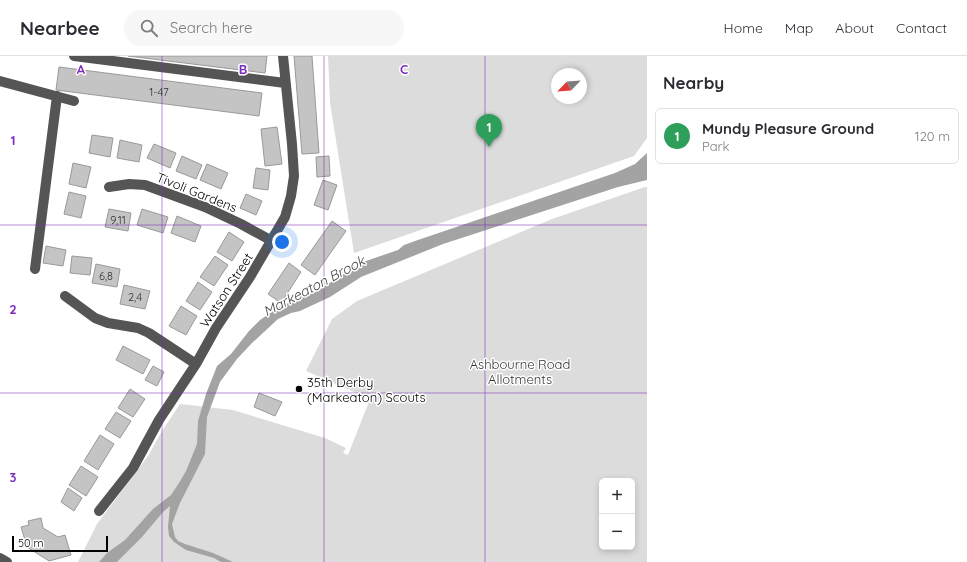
<!DOCTYPE html>
<html lang="en">
<head>
<meta charset="utf-8">
<style>
  body { margin:0; font-family:Quicksand,sans-serif; background:#f7f7f7; color:#2b2b33 }
  .controls { position:absolute; right:12px; bottom:12px; display:grid; overflow:hidden; border-radius:6px; box-shadow:0 2px 6px #0003 }
  .controls button { width:36px; height:36px; display:grid; place-items:center; padding:0; border:0; border-bottom:1px solid #e1e1e2; background:#fff; color:#2b2b33; font:20px sans-serif }
  .compass { position:absolute; left:551px; top:12px; width:36px; height:36px; border-radius:50%; background:#fff; box-shadow:0 2px 6px #0003; rotate:245deg }
  .scale { position:absolute; left:12px; bottom:10px; width:96px; box-sizing:border-box; padding-left:4px; border:2px solid #000; border-top:0; font-size:11px; line-height:14px; white-space:nowrap; color:#000; -webkit-text-stroke:3px #fff; paint-order:stroke }
  .you { position:absolute; left:282px; top:186px; width:14px; height:14px; margin:-10px; border:3px solid #fff; border-radius:50%; background:#1a73e8; box-shadow:0 0 0 6px #1a73e833 }
  .badge { display:grid; place-items:center; width:26px; height:26px; border-radius:50%; background:#000; color:#fff; font-size:13px; font-weight:700 }
  .pin { position:absolute; translate:-50% -33px; filter:drop-shadow(0 1px 2px #0008) }
  .pin::after { content:''; position:absolute; top:21px; width:14px; height:12px; background:inherit; clip-path:polygon(0 0,100% 0,50% 100%) }
  .list { margin:0; padding:0; list-style:none }
  h2 { display:flex; justify-content:space-between; align-items:center; height:52px; margin:0; padding:0 16px; font-size:17px }
  h2 small { font-size:13px; font-weight:400; color:#7c7c81 }
  .list li { display:grid; grid-template-columns:26px 1fr auto; gap:12px; align-items:center; box-sizing:border-box; height:56px; margin:0 8px 8px; padding:0 8px; border:1px solid #e1e1e2; border-radius:6px }
  .list b { display:block; font-size:15px; white-space:nowrap }
  .list p { margin:0; font-size:13px; white-space:nowrap; color:#7c7c81 }
  .list em { font-size:13px; font-style:normal; color:#7c7c81 }
  .icon { flex:none; width:22px; height:22px; fill:none; stroke:currentColor; stroke-width:2; stroke-linecap:round; stroke-linejoin:round }
  .map { position:relative; flex:none; width:647px; height:506px; overflow:hidden }
  header { display:flex; align-items:center; gap:24px; box-sizing:border-box; height:56px; padding:0 20px; background:#fff; border-bottom:1px solid #e1e1e2 }
  header strong { font-size:19px }
  nav { display:flex; gap:22px; margin-inline-start:auto; font-size:14px }
  .search { width:280px; height:36px; background:#f7f7f7; display:flex; align-items:center; gap:10px; box-sizing:border-box; padding:0 14px; border-radius:22px; color:#7c7c81; font-size:15px }
  main { display:flex }
  aside { flex:1; background:#fff }
  .map>svg:first-child { display:block }
  .green { fill:#dcdcdc; fill-rule:evenodd }
  .water { fill:#a3a3a3 }
  .building { fill:#c4c4c4; stroke:#999 }
  .lines { fill:none; stroke-linecap:round; stroke-linejoin:round }
  .minor { stroke:#555; stroke-width:10 }
  .grid { fill:none; stroke:#7b2cbf; stroke-width:1; stroke-opacity:0.55 }
  .poi-dot { fill:#000; stroke:#fff; stroke-width:1.5 }
  .labels { text-anchor:middle; dominant-baseline:central; stroke-width:3; stroke-linejoin:round; paint-order:stroke }
  .number-label { font-size:11px; fill:#313131 }
  .street-label { font-size:13px; fill:#000; stroke:#fff }
  .park-label { font-size:13px; fill:#333; stroke:#fff }
  .poi-label { font-size:13px; fill:#000; stroke:#fff; text-anchor:start }
  .water-label { font-size:14px; font-style:italic; fill:#444; stroke:#fff }
  .grid-label { font-size:13px; text-anchor:middle; font-weight:bold; fill:#7b2cbf; stroke:#fff; stroke-width:3; stroke-linejoin:round; paint-order:stroke }
</style>
</head>
<body>
<header>
<strong>Nearbee</strong>
<div class="search"><svg class="icon" aria-label="search" viewBox="0 0 24 24"><circle cx="10" cy="10" r="6"/><path d="M15 15l6 6"/></svg>Search here</div>
<nav><a>Home</a><a>Map</a><a>About</a><a>Contact</a></nav>
</header>
<main>
<div class="map">
<svg width="647" height="506" viewBox="0 0 647 506">
  <rect width="100%" height="100%" fill="#fff"/>
  <path class="green" d="M328,0H647V82L634,100L354,197L330,47ZM557,18H581V42H557Z
    M645,131H647V506H78L97,468L148,400L162,375L180,348L233,354L325,382L346,392L343,397L348,399L370,343L306,315L332,263L357,245L552,163ZM602,425H632V491H602Z"/>
  <path class="water" d="M647,97V124L618,131L443,188L361,221L330,241L300,255L291,257L278,263L252,287L237,303L220,326L207,361L205,398L180,447L172,468L175,481L178,485L185,488L213,497L233,506H221L214,502L186,494L174,486L169,480L168,471L170,450L163,456L142,481L117,506H99L107,497L125,484L153,453L171,439L179,427L186,415L197,388L198,365L206,338L217,310L231,298L249,275L260,264L279,251L317,235L363,206L398,194L404,189L415,185L615,117L635,108Z"/>
  <path class="building" d="M128,0H267L265,17Z
    M294,0H312L319,97L302,98Z
    M59,11L262,37L259,60L56,34Z
    M277,71L282,108L265,110L261,73Z
    M92,79L113,82L110,101L89,97Z
    M120,84L142,89L139,106L117,102Z
    M154,88L176,97L170,112L147,102Z
    M182,100L202,109L196,123L176,115Z
    M329,100L330,120L317,121L316,101Z
    M73,107L91,111L86,132L69,128Z
    M207,108L228,117L221,133L200,124Z
    M256,112L270,114L268,134L253,132Z
    M323,124L337,129L328,154L314,149Z
    M69,136L86,140L81,162L64,158Z
    M246,138L262,145L256,159L240,152Z
    M109,153L131,157L128,175L105,171Z
    M142,153L168,161L163,177L137,169Z
    M177,160L201,170L195,186L171,177Z
    M332,165L346,175L315,219L301,209Z
    M229,176L244,186L232,205L217,196Z
    M46,190L66,194L63,210L43,207Z
    M72,200L92,202L90,219L70,217Z
    M215,200L228,209L214,230L200,221Z
    M289,207L301,216L281,247L268,238Z
    M96,208L120,213L117,231L92,227Z
    M198,226L212,236L200,254L186,245Z
    M124,229L150,235L145,253L120,248Z
    M181,250L197,260L186,279L169,270Z
    M123,290L150,304L143,318L116,304Z
    M153,310L164,316L157,330L145,324Z
    M130,333L145,343L133,361L118,352Z
    M259,337L282,346L275,360L254,351Z
    M116,356L131,365L120,382L105,373Z
    M100,379L114,388L98,414L84,405Z
    M81,410L98,421L86,440L69,429Z
    M68,432L82,442L74,455L61,446Z
    M41,462L43,472L58,481L65,479L71,499L49,505L27,491L21,471L29,469L28,465Z"/>
  <g class="lines">
    <path class="minor" d="M74,0L285,27
      M0,25L74,45
      M109,131L129,128L145,129L205,151L241,168L272,185
      M35,213L57,40
      M65,240L95,262L108,267L138,272L149,277L196,308
      M99,455L133,412L159,364L196,308L216,272L250,221L285,161L291,140L294,120L292,88L283,0
      M0,502L7,506"/>
  </g>
  <path class="grid" d="M162,0V506M324,0V506M485,0V506M0,169H647M0,337H647"/>
  <circle class="poi-dot" cx="299" cy="333" r="4"/>
  <g class="labels">
    <g class="number-label">
      <text x="159" y="36">1-47</text>
      <text x="118" y="164">9,11</text>
      <text x="106" y="220">6,8</text>
      <text x="135" y="241">2,4</text>
    </g>
    <g class="street-label">
      <text transform="translate(197 136) rotate(22)">Tivoli Gardens</text>
      <text transform="translate(226 234) rotate(-57)">Watson Street</text>
    </g>
    <g class="park-label">
      <text x="520" y="308">Ashbourne Road<tspan x="520" dy="15">Allotments</tspan></text>
    </g>
    <g class="poi-label">
      <text x="307" y="326">35th Derby<tspan x="307" dy="15">(Markeaton) Scouts</tspan></text>
    </g>
    <g class="water-label">
      <text transform="translate(314 230) rotate(-28)">Markeaton Brook</text>
    </g>
  </g>
  <g class="grid-label">
    <text x="81" y="18">A</text>
    <text x="243" y="18">B</text>
    <text x="404" y="18">C</text>
    <text x="13" y="89">1</text>
    <text x="13" y="258">2</text>
    <text x="13" y="426">3</text>
  </g>
</svg>
<div class="controls">
<button>+</button>
<button>−</button>
</div>
<svg class="compass" viewBox="-18 -18 36 36"><path d="M0-13l5 13h-10z" fill="#e53935"/><path d="M0 13l5-13h-10z" fill="#7c7c81"/></svg>
<div class="scale">50 m</div>
<div class="you"></div>
<div class="pin badge" style="left:489px;top:91px;background:#2e9e5b">1</div>
</div>
<aside>
<h2>Nearby<small></small></h2>
<ul class="list">
<li><span class="badge" style="background:#2e9e5b">1</span><div><b>Mundy Pleasure Ground</b><p>Park</p></div><em>120 m</em></li>
</ul>
</aside>
</main>
</body>
</html>
